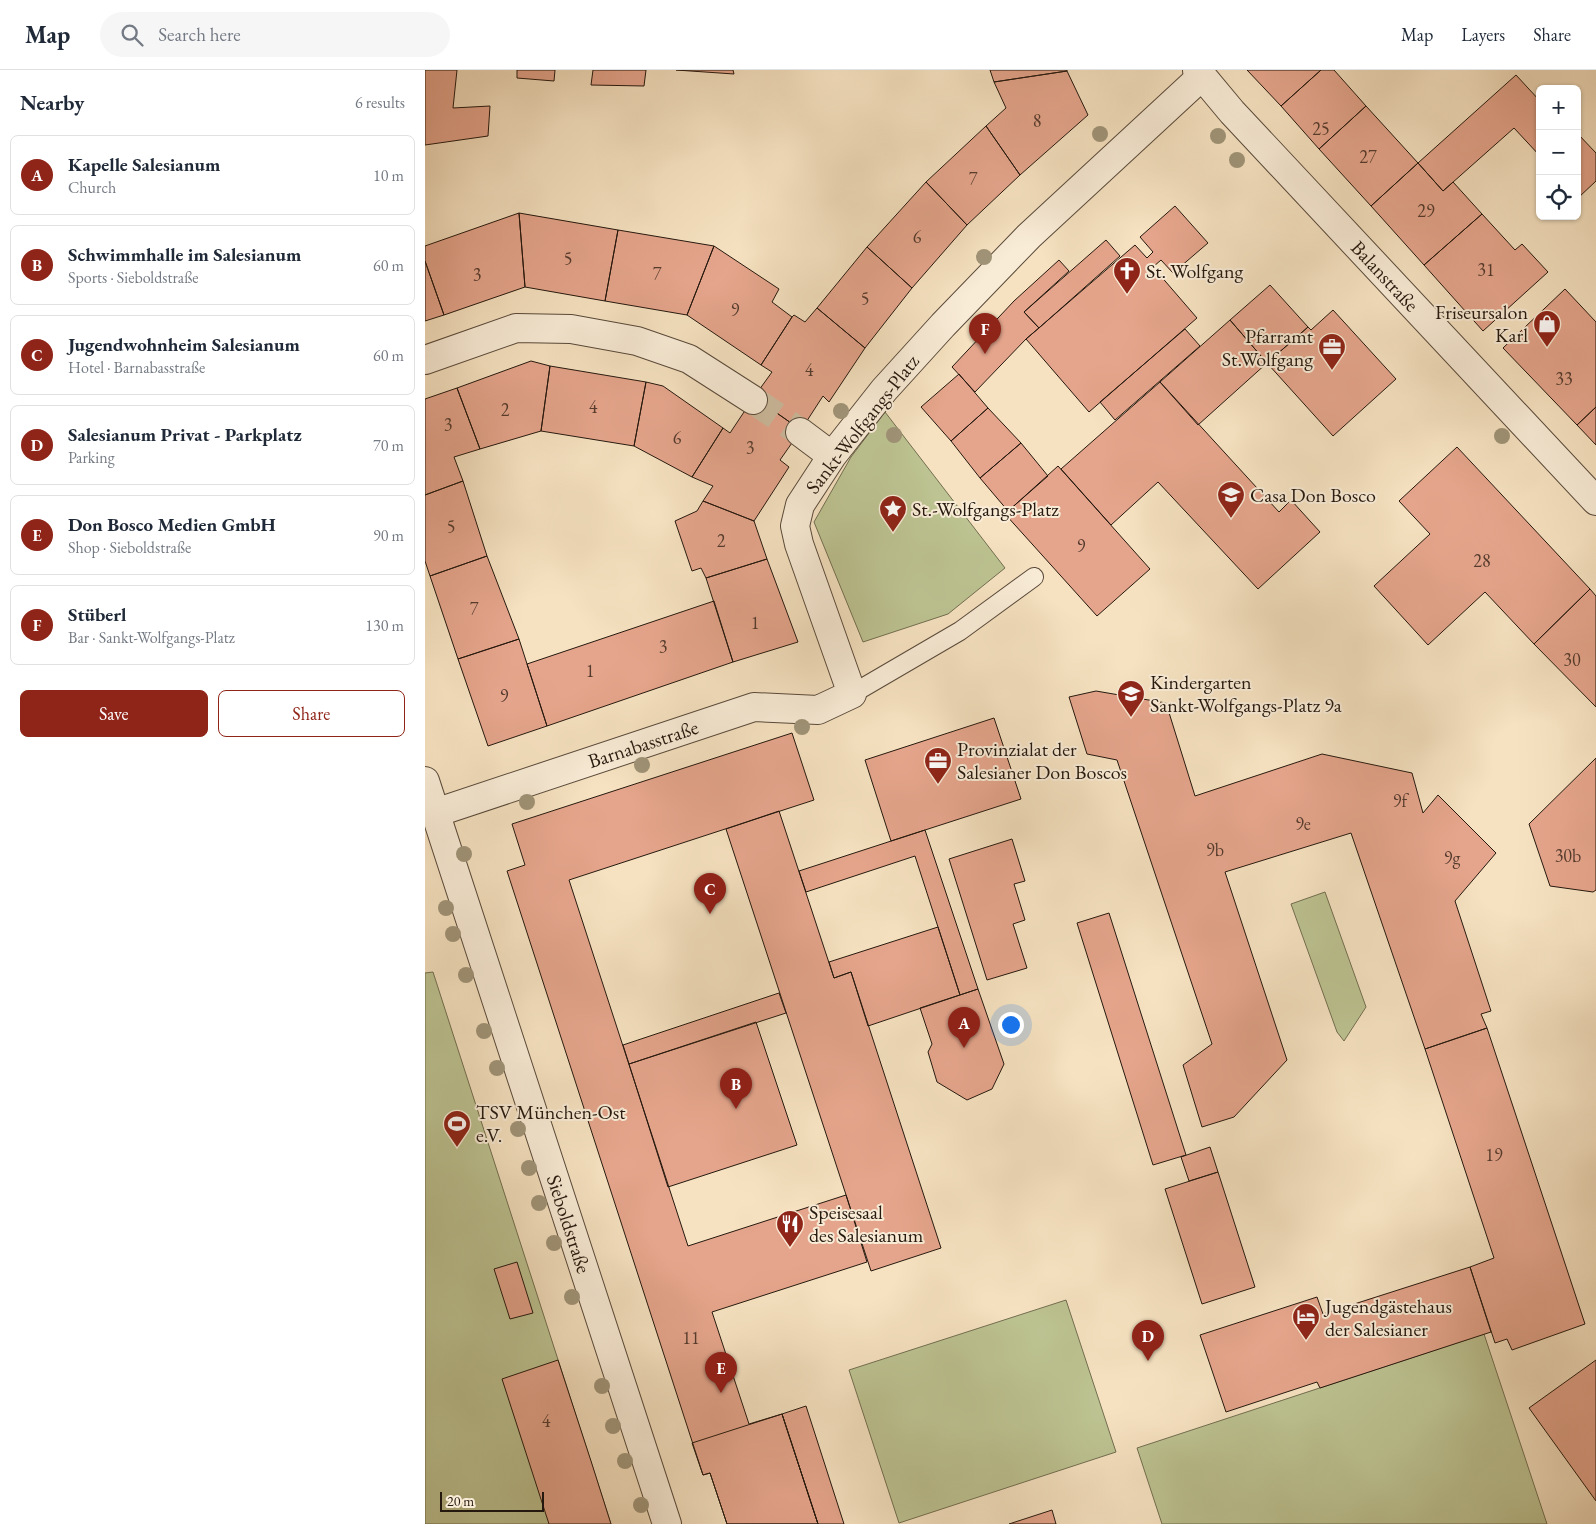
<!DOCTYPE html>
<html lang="en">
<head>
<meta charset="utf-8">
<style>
  body { margin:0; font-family:"EB Garamond",serif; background:#f6f6f7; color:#1f2937 }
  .controls { position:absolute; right:15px; top:15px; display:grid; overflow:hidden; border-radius:8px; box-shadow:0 1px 4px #0004 }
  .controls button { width:45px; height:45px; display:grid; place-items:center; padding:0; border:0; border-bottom:1px solid #e0e1e3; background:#fff; color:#1f2937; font:25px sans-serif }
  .scale { position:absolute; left:15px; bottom:12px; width:104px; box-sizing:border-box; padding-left:5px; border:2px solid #25180e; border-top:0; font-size:14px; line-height:18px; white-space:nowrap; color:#25180e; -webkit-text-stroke:4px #f9ecd7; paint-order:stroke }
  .you { position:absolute; left:585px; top:954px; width:18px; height:18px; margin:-12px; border:4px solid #fff; border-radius:50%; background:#1a73e8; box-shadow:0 0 0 8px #1a73e833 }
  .badge { display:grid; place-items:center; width:32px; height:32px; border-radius:50%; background:#8f2418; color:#fff; font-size:16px; font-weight:700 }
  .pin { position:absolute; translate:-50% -41px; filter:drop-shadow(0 1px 2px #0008) }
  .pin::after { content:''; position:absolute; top:26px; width:18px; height:15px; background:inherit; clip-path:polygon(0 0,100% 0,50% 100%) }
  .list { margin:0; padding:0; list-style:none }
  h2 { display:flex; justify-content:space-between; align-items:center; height:65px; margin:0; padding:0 20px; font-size:21px }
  h2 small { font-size:16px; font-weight:400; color:#747a83 }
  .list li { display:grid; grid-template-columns:32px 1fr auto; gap:15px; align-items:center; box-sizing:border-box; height:80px; margin:0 10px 10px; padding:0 10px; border:1px solid #e0e1e3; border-radius:8px }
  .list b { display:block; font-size:19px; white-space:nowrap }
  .list p { margin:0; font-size:16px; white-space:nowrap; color:#747a83 }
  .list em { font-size:16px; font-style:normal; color:#747a83 }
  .actions { display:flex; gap:10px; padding:15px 20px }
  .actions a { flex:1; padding:11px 0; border:1px solid #8f2418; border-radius:8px; text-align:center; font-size:18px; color:#8f2418 }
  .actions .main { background:#8f2418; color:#fff }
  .icon { flex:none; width:28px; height:28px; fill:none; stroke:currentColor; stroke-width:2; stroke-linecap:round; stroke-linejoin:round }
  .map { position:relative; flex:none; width:1171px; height:1454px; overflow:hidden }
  header { display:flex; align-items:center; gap:30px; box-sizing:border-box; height:70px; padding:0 25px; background:#fff; border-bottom:1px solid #e0e1e3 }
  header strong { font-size:24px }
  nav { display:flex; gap:28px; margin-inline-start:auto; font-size:18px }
  .search { width:350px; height:45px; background:#f6f6f7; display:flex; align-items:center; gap:12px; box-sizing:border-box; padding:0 18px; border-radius:28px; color:#747a83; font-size:19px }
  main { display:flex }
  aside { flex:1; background:#fff }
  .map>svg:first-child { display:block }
  .green { fill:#bdc392; stroke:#716e50 }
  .building { fill:#e5a58c; stroke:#25180e }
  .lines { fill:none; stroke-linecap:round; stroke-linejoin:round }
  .minor-tunnel { stroke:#ccba9d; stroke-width:28; stroke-dasharray:28 14; stroke-linecap:butt }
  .service-casing { stroke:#594a3b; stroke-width:20 }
  .minor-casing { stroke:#594a3b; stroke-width:30 }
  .tertiary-casing { stroke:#594a3b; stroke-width:30 }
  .service { stroke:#f9ecd7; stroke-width:18 }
  .minor { stroke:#f9ecd7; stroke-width:28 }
  .tertiary { stroke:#f9ecd7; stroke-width:28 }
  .tree { fill:#a09478 }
  .labels { text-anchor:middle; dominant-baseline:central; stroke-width:4; stroke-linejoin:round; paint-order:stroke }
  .number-label { font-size:18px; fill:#553b2e }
  .poi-label { font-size:20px; fill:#25180e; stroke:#f9ecd7; text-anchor:start }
  .street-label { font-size:20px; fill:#25180e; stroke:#f9ecd7 }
</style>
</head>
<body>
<header>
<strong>Map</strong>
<div class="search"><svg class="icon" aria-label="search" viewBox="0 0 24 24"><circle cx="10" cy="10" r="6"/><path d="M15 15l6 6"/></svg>Search here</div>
<nav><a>Map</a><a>Layers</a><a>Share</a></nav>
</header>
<main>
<aside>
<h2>Nearby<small>6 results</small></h2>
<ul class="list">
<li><span class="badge">A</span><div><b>Kapelle Salesianum</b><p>Church</p></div><em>10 m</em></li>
<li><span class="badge">B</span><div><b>Schwimmhalle im Salesianum</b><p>Sports · Sieboldstraße</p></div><em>60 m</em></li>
<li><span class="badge">C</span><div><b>Jugendwohnheim Salesianum</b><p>Hotel · Barnabasstraße</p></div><em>60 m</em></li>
<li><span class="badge">D</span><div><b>Salesianum Privat - Parkplatz</b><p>Parking</p></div><em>70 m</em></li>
<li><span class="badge">E</span><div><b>Don Bosco Medien GmbH</b><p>Shop · Sieboldstraße</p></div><em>90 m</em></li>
<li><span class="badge">F</span><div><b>Stüberl</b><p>Bar · Sankt-Wolfgangs-Platz</p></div><em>130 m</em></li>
</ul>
<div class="actions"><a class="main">Save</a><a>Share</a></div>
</aside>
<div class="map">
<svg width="1171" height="1454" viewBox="0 0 1171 1454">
  <rect width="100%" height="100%" fill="#f6e2c1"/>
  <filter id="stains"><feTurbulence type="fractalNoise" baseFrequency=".004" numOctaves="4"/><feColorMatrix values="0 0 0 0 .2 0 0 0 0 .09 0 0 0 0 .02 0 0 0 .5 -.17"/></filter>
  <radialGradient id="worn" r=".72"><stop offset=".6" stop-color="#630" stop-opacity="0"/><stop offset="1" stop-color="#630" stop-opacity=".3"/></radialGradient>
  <path class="green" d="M460,342L580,498L523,544L438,572L389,452L426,387Z
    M900,822L941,937L919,971L912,962L866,834Z
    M8,902L186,1454H0V903Z
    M641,1230L691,1382L474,1453L424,1300Z
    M1059,1264L1122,1454H737L712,1378Z"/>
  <path class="building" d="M0,0H32L28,38L65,36L63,66L0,75Z
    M92,0H130L129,11L92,8Z
    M168,0H221L219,16L166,15Z
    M251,0H308L309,4Z
    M565,0H642V1L569,12Z
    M822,0H896L856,36Z
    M896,0H909L941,36L894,79L856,36Z
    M642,1L663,45L595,105L561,56L581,38L569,12Z
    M1091,5L1115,31V86L1089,58L1018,121L993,93Z
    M941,36L993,93L946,136L894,79Z
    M561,56L595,105L542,155L501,112Z
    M1152,63L1171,83V111L1153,128Z
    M993,93L1018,121L1028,112L1057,144L999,195L946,136Z
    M501,112L542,155L487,218L442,177Z
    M750,136L783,173L748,203L736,190L728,197L772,248L664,342L601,269L710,175L722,188L728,182L715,167Z
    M94,143L193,160L180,231L100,217Z
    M94,143L100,217L19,245L0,191V176Z
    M1057,144L1090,180L1097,174L1123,202L1058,261L999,195Z
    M193,160L289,176L262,245L180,231Z
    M681,170L695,186L614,258L599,242Z
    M289,176L354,219L347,232L367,247L336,295L262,245Z
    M442,177L487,218L440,278L392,238Z
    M634,190L644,201L599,242L614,258L601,269L550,322L527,297L589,231Z
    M0,191L19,245L0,251Z
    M845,215L883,257L842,293L805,250Z
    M1140,219L1171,252V337L1152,355L1078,278Z
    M392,238L440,278L404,332L398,326L376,360L329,327L347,302L336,295L367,247L369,245L380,252Z
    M908,240L971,309L908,366L842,293L883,257L886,260Z
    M805,250L842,293L773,355L735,312Z
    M760,259L775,276L690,350L675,332Z
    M106,291L125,296L116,361L55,379L32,318Z
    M125,296L221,312L209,376L116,361Z
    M534,304L563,338L526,371L496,337Z
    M221,312L238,316L298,358L267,407L209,376Z
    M735,312L854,442L866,430L895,462L833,519L733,412L686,455L636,399Z
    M32,318L55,379L29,387L38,411L0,425V329Z
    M329,327L376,360L355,390L364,397L329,451L278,431L288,416L267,407L298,358L305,363Z
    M1171,337V375L1152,355Z
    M563,338L596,373L555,408L526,371Z
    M596,373L623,406L583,441L555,408Z
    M1032,377L1165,519L1109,574L1060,522L1003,575L949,516L1005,464L974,431Z
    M633,396L725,499L672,546L580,444Z
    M38,411L62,486L5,506L0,491V425Z
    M278,431L329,451L342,489L281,508L276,498L267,501L250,451L272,441Z
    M62,486L94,569L33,589L5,506Z
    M342,489L373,572L308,592L281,508Z
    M1165,519L1171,526V637L1109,574Z
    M289,531L308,592L122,656L102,594Z
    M94,569L122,656L63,676L33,589Z
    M671,621L741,633L770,726L897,684L987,703L998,743L1013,725L1071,783L1030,831L1066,941L1056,944L1062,958L1000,979L926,763L800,802L862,990L809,1047L777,1057L758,995L787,974L692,690L662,684L644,627Z
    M569,648L596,729L466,771L440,690Z
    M367,663L389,730L144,810L263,1176L421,1125L442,1192L287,1242L324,1354L357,1344L393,1454H302L285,1403L278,1405L82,801L100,795L87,754Z
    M1171,688V820L1168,822L1125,816L1104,754Z
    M354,741L409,908L426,902L516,1178L446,1201L301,759Z
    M500,760L553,919L535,925L490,786L381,822L374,801Z
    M587,769L600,811L589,814L600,850L588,854L602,898L562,910L524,789Z
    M684,843L761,1085L728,1095L652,853Z
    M513,857L535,925L443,956L426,902L409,908L404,892Z
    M553,919L579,994L567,1019L542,1030L512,1012L503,982L507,974L495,938Z
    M354,923L361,943L204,994L198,975Z
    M331,952L372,1075L243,1117L204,994Z
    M1062,958L1160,1254L1087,1280L1082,1269L1070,1273L1045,1197L1069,1188L1000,979Z
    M785,1077L793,1102L764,1111L756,1087Z
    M793,1102L830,1217L777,1234L740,1119Z
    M92,1192L108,1243L85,1249L69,1199Z
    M1045,1197L1066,1262L895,1318L892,1312L801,1342L775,1265L892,1227L898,1244Z
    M133,1290L166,1391L186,1454H124L77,1309Z
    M1171,1290V1431L1104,1338Z
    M381,1336L419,1454H393L357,1344Z
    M357,1344L393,1454H302L285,1403L278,1405L267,1373Z
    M627,1440L631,1454H584Z"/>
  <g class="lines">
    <path class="minor-tunnel" d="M328,330L375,362"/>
    <defs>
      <path id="service" d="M427,624L535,561L609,507"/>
      <path id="minor" d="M0,290L91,258L146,259L212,271L264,289L328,330
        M375,362L407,386
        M0,711L242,1454
        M10,743L329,637L393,640L427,624L374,474L370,456L375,435L407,386L459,320L518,255L604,166L777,6"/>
      <path id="tertiary" d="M772,0L807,42L1171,431"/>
    </defs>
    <use href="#service" class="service-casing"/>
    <use href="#minor" class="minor-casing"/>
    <use href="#tertiary" class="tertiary-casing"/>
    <use href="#service" class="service"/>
    <use href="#minor" class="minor"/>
    <use href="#tertiary" class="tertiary"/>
  </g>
  <g class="tree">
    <circle cx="675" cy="64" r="8"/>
    <circle cx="793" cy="66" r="8"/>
    <circle cx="812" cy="90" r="8"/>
    <circle cx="559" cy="187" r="8"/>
    <circle cx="416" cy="341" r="8"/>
    <circle cx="469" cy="365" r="8"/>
    <circle cx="1077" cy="366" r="8"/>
    <circle cx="377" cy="657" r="8"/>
    <circle cx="217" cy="695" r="8"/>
    <circle cx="102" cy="732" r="8"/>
    <circle cx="39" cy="784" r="8"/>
    <circle cx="21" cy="838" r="8"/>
    <circle cx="28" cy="864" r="8"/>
    <circle cx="41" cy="905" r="8"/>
    <circle cx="59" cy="961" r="8"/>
    <circle cx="72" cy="998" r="8"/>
    <circle cx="93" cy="1059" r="8"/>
    <circle cx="104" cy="1098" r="8"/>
    <circle cx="114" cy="1133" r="8"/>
    <circle cx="129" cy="1173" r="8"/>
    <circle cx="147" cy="1227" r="8"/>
    <circle cx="177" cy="1316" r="8"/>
    <circle cx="188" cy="1356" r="8"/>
    <circle cx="200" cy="1391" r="8"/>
    <circle cx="216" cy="1435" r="8"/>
  </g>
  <defs>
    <symbol id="church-pin" viewBox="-11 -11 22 30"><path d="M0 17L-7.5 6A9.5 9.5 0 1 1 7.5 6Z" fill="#8f2418" stroke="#f9ecd7"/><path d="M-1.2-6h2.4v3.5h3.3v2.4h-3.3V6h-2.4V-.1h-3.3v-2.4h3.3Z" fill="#fff"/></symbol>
    <symbol id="shop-pin" viewBox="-11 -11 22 30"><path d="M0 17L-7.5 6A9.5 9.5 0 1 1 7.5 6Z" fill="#8f2418" stroke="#f9ecd7"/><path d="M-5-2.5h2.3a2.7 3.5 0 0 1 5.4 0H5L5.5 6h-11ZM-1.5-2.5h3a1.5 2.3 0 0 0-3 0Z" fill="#fff"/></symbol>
    <symbol id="office-pin" viewBox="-11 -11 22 30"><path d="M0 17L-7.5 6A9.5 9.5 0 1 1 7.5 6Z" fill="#8f2418" stroke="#f9ecd7"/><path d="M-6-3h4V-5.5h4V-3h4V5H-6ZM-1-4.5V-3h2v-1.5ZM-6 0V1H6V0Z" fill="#fff"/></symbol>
    <symbol id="school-pin" viewBox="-11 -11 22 30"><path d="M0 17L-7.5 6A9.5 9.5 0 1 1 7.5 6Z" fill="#8f2418" stroke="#f9ecd7"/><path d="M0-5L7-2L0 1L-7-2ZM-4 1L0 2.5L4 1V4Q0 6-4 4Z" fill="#fff"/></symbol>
    <symbol id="sight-pin" viewBox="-11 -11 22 30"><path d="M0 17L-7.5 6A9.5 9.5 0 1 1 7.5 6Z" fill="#8f2418" stroke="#f9ecd7"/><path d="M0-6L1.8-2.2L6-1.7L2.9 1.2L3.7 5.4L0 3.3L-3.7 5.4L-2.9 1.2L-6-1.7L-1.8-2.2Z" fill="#fff"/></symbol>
    <symbol id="stadium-pin" viewBox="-11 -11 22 30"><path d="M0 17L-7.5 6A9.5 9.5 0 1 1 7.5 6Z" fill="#8f2418" stroke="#f9ecd7"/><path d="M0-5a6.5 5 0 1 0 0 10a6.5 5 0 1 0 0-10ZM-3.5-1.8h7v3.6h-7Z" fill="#fff"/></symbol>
    <symbol id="restaurant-pin" viewBox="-11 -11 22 30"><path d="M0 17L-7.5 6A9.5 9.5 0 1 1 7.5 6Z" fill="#8f2418" stroke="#f9ecd7"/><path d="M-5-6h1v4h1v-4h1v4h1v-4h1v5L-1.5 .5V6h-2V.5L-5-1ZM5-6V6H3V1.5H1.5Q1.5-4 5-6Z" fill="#fff"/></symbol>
    <symbol id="hotel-pin" viewBox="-11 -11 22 30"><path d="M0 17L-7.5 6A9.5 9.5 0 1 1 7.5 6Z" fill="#8f2418" stroke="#f9ecd7"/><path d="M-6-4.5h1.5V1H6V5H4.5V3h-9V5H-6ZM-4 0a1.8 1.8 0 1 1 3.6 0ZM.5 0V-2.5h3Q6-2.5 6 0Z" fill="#fff"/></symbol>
  </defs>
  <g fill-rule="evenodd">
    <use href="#church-pin" x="686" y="185" width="32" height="43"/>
    <use href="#shop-pin" x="1106" y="238" width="32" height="43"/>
    <use href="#office-pin" x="891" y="261" width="32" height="43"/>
    <use href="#school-pin" x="790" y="409" width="32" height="43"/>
    <use href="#sight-pin" x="452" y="423" width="32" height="43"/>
    <use href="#school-pin" x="690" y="608" width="32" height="43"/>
    <use href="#office-pin" x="497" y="675" width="32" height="43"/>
    <use href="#stadium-pin" x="16" y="1038" width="32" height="43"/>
    <use href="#restaurant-pin" x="349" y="1138" width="32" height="43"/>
    <use href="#hotel-pin" x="865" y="1231" width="32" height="43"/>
  </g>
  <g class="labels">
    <g class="number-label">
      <text x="612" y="50">8</text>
      <text x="896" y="58">25</text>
      <text x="943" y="86">27</text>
      <text x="548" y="108">7</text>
      <text x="1001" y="140">29</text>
      <text x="492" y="166">6</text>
      <text x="143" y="188">5</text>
      <text x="1061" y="199">31</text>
      <text x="232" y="203">7</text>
      <text x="52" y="204">3</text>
      <text x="440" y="228">5</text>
      <text x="310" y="239">9</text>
      <text x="384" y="299">4</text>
      <text x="1139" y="308">33</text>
      <text x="168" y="336">4</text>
      <text x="80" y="339">2</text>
      <text x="23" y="354">3</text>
      <text x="252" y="367">6</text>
      <text x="325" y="377">3</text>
      <text x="26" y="456">5</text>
      <text x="296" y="470">2</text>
      <text x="656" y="475">9</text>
      <text x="1057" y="490">28</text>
      <text x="49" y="538">7</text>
      <text x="330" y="552">1</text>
      <text x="238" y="576">3</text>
      <text x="1147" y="589">30</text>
      <text x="165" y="600">1</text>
      <text x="79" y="625">9</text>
      <text x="975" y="730">9f</text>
      <text x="878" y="753">9e</text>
      <text x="790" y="779">9b</text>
      <text x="1143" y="785">30b</text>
      <text x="1027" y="787">9g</text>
      <text x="1069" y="1084">19</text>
      <text x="266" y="1267">11</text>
      <text x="121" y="1350">4</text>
    </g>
    <g class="poi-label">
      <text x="721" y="201">St. Wolfgang</text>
      <text x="1103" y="242" text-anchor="end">Friseursalon<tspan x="1103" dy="23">Karl</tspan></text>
      <text x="888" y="266" text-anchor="end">Pfarramt<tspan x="888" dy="23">St.Wolfgang</tspan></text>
      <text x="825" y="425">Casa Don Bosco</text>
      <text x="487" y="439">St.-Wolfgangs-Platz</text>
      <text x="725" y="612">Kindergarten<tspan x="725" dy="23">Sankt-Wolfgangs-Platz 9a</tspan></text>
      <text x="532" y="679">Provinzialat der<tspan x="532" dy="23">Salesianer Don Boscos</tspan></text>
      <text x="51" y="1042">TSV München-Ost<tspan x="51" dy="23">e.V.</tspan></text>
      <text x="384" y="1142">Speisesaal<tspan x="384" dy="23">des Salesianum</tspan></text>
      <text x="900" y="1236">Jugendgästehaus<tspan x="900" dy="23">der Salesianer</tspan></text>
    </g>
    <g class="street-label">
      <text transform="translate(960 206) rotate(47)">Balanstraße</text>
      <text transform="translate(437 354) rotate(-52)">Sankt-Wolfgangs-Platz</text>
      <text transform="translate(218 674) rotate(-18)">Barnabasstraße</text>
      <text transform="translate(144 1154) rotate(72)">Sieboldstraße</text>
    </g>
  </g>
  <rect width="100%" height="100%" filter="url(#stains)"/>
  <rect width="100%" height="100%" fill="url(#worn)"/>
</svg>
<div class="controls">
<button>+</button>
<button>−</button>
<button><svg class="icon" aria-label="locate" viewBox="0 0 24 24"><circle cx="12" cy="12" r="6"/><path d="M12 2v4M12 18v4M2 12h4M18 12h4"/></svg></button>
</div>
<div class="scale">20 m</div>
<div class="you"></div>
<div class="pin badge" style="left:539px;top:978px">A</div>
<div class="pin badge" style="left:311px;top:1039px">B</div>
<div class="pin badge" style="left:285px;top:844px">C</div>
<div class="pin badge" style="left:723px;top:1291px">D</div>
<div class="pin badge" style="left:296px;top:1323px">E</div>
<div class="pin badge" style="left:560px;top:284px">F</div>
</div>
</main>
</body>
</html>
